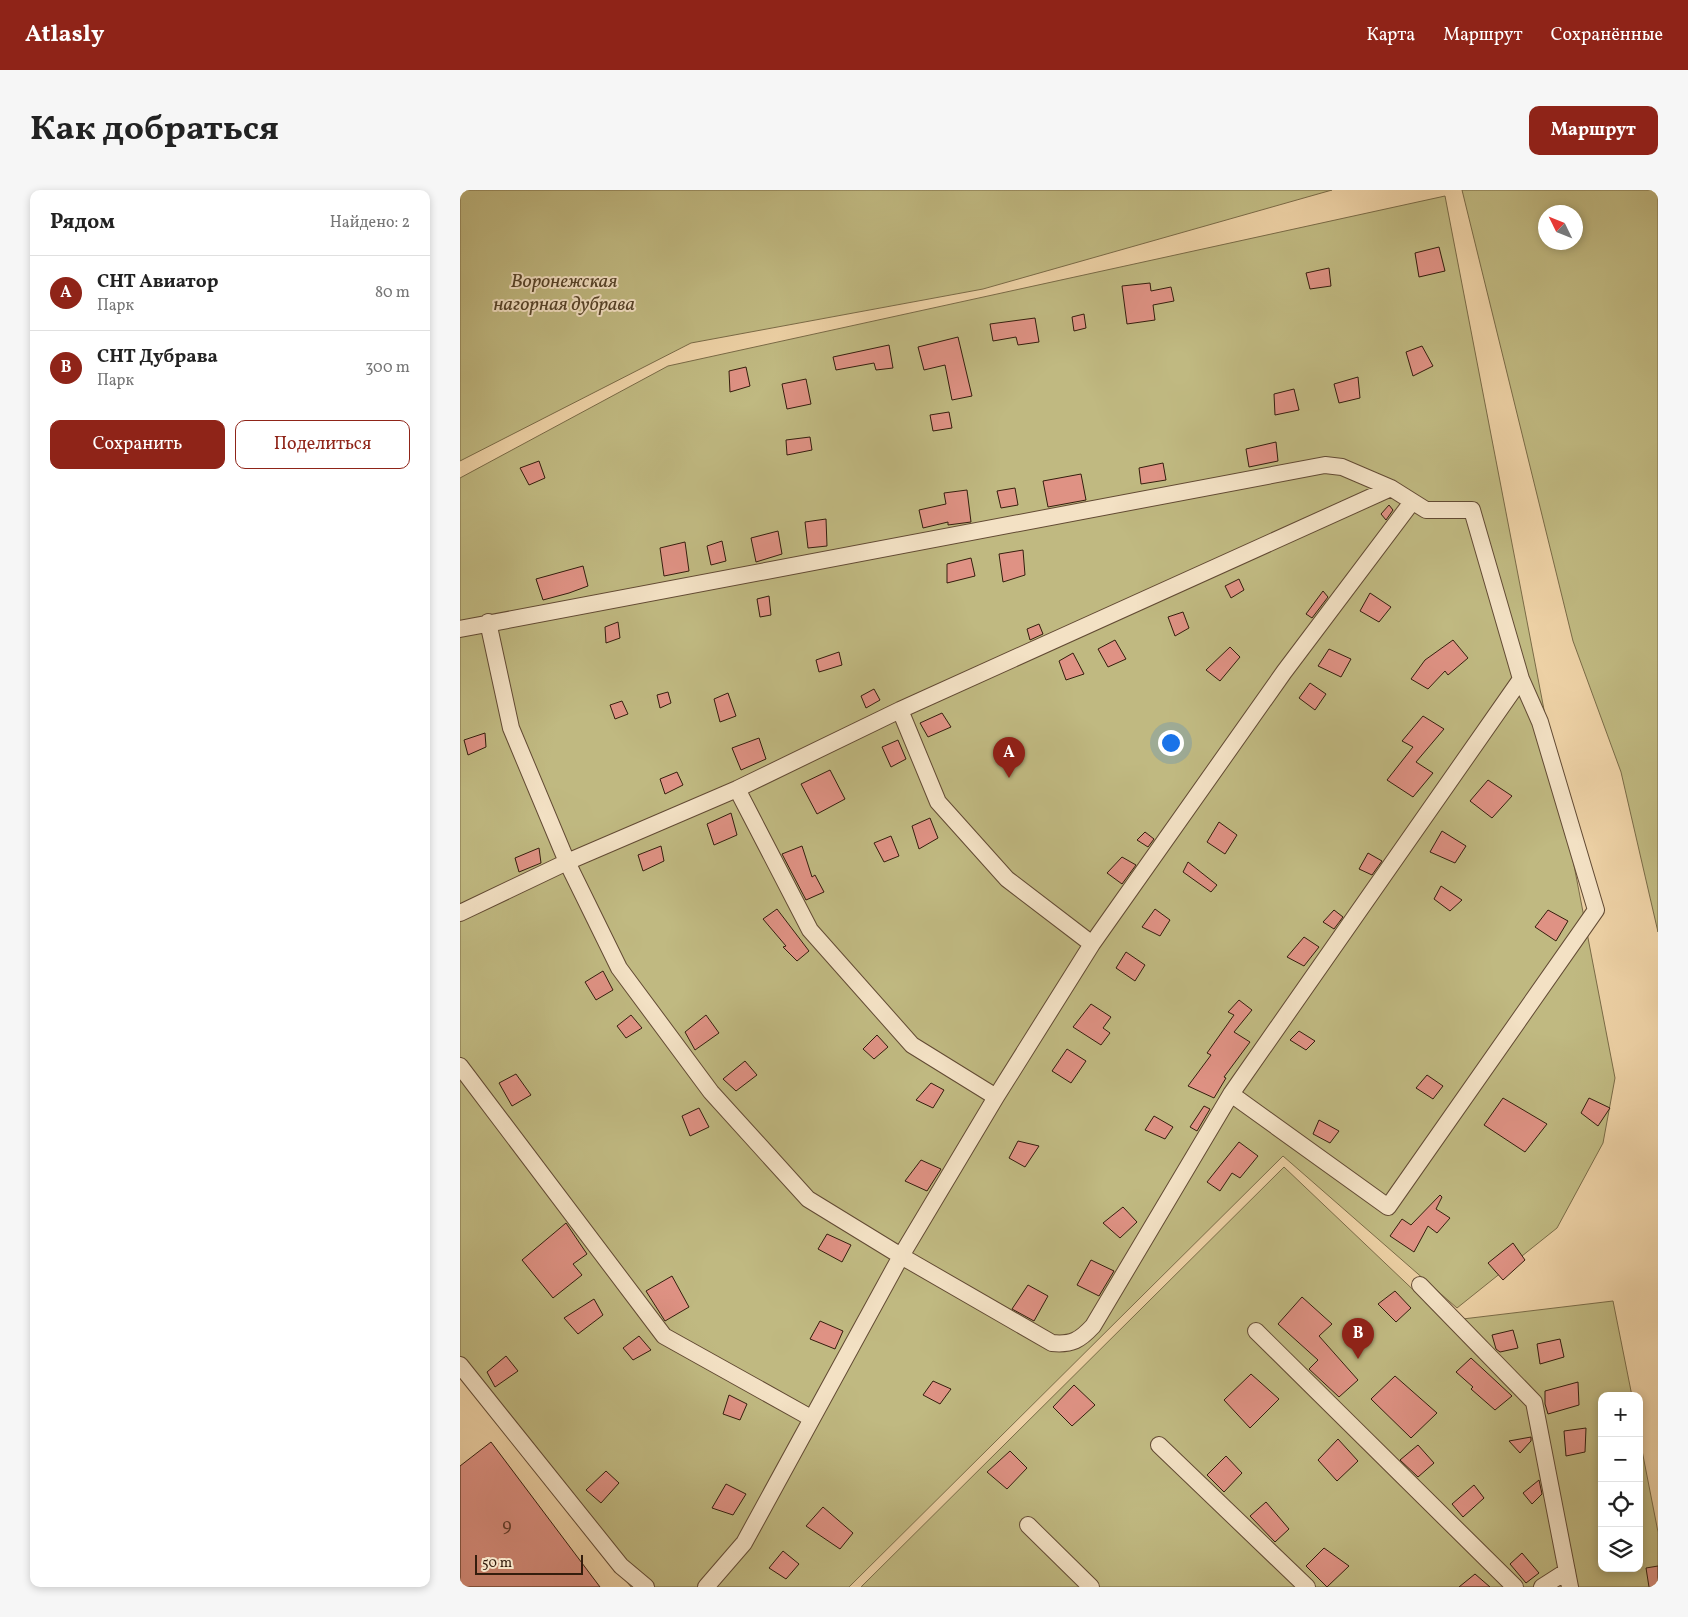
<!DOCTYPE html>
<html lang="ru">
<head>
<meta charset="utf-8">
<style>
  body { margin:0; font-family:Vollkorn,serif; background:#f6f6f6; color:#222 }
  .controls { position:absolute; right:15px; bottom:15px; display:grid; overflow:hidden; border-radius:10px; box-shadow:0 2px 8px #0003 }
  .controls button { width:45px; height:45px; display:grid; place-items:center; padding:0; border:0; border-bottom:1px solid #e0e0e0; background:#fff; color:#222; font:25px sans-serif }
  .compass { position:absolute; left:1078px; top:15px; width:45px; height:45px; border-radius:50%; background:#fff; box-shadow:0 2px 8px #0003; rotate:313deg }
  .scale { position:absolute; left:15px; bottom:12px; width:108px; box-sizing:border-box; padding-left:5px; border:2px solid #341d0d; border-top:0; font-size:14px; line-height:18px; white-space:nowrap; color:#341d0d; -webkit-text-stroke:4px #f3e1c4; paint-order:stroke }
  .you { position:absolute; left:710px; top:552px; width:18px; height:18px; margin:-12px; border:4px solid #fff; border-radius:50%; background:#1a73e8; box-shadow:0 0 0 8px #1a73e833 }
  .badge { display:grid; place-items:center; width:32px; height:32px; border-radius:50%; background:#8f2418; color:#fff; font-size:16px; font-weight:700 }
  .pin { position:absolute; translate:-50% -41px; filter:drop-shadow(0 1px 2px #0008) }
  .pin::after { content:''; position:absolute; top:26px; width:18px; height:15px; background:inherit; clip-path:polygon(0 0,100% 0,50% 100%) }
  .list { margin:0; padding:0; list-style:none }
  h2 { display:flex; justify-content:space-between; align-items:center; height:65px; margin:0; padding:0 20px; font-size:21px }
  h2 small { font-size:16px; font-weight:400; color:#767676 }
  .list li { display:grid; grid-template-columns:32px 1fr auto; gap:15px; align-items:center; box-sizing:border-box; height:75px; padding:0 20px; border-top:1px solid #e0e0e0 }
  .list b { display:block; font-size:19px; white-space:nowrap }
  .list p { margin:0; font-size:16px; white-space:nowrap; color:#767676 }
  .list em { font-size:16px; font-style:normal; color:#767676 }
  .actions { display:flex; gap:10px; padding:15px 20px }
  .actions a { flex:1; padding:11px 0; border:1px solid #8f2418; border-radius:10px; text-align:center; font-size:18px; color:#8f2418 }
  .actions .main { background:#8f2418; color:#fff }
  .icon { flex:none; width:28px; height:28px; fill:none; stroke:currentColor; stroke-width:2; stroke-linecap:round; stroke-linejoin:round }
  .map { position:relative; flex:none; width:1198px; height:1397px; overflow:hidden; border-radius:10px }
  header { display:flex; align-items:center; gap:30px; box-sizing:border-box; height:70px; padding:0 25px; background:#8f2418; color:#fff }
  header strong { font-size:24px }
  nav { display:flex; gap:28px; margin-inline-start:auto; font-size:18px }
  .intro { display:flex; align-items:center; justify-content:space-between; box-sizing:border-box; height:120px; padding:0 30px }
  h1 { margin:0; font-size:35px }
  .button { padding:12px 22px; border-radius:10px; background:#8f2418; color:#fff; font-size:18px; font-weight:700 }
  main { display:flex; gap:30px; padding:0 30px }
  aside { flex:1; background:#fff; border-radius:10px; box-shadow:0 2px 8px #0003 }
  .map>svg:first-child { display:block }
  .green { fill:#c0b981; stroke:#7a6b47; fill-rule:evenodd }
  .building { fill:#df9284; stroke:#341d0d }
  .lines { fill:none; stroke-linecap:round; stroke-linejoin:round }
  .minor-casing { stroke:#624a33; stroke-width:18 }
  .minor { stroke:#f3e1c4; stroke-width:16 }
  .labels { text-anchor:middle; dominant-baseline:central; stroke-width:4; stroke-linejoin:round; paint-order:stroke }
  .number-label { font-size:18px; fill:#5f3a2b }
  .park-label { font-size:20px; font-style:italic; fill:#57442a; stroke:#f3e1c4 }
</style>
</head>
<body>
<header>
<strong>Atlasly</strong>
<nav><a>Карта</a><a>Маршрут</a><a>Сохранённые</a></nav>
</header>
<div class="intro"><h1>Как добраться</h1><a class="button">Маршрут</a></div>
<main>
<aside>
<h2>Рядом<small>Найдено: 2</small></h2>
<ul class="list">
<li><span class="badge">A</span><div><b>СНТ Авиатор</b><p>Парк</p></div><em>80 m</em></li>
<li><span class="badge">B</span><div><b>СНТ Дубрава</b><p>Парк</p></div><em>300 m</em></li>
</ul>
<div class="actions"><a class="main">Сохранить</a><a>Поделиться</a></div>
</aside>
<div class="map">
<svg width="1198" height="1397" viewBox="0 0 1198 1397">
  <rect width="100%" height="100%" fill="#edd1a5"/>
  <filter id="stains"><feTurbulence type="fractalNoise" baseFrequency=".004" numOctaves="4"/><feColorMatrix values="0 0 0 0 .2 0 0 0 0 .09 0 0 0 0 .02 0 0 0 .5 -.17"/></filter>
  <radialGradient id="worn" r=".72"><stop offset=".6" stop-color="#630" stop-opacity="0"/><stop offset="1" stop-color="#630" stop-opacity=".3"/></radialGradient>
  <path class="green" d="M0,0H872L523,99L231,153L0,271Z
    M1002,0H1198V742L1161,582L1113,451ZM1116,22V52H1086V22Z
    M985,6L1155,888L1143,953L1097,1038L997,1118L823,966L389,1397H171L0,1184V288L208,176Z
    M824,977L986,1131L1153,1111L1172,1206H1142V1378H1179V1245L1198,1342V1397H401Z"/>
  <path class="building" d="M979,57L985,81L959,87L955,63Z
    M869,78L871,96L850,99L846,83Z
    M690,93L691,101L711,97L714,111L693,115L695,130L667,134L662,96Z
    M624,124L626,138L614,141L612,127Z
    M575,128L579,152L558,155L556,147L533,151L530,134Z
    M498,147L512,206L492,210L485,175L464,180L458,157Z
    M429,155L433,178L416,180L414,173L376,180L373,167Z
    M962,156L973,176L953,186L946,162Z
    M286,177L290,196L270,202L269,181Z
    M898,187L900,208L879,213L874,194Z
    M346,189L351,214L327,219L322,194Z
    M834,199L839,220L815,225L814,204Z
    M489,222L492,238L473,241L470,225Z
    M350,247L352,260L327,265L326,250Z
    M816,252L818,271L789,277L786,259Z
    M79,271L85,288L69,295L60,278Z
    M703,273L706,290L681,294L679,278Z
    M621,284L626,310L588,317L583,291Z
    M555,298L558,315L541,318L537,301Z
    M507,300L511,332L488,335V332L463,338L459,320L486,314L484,303Z
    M929,315L933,320L926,330L921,324Z
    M366,329L367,356L348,358L345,332Z
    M318,341L322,364L296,372L291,348Z
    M262,351L266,371L251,375L247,356Z
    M225,352L229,381L204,386L200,358Z
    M563,360L565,385L543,392L539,364Z
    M511,368L515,386L487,393V374Z
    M123,376L128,396L109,403L83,410L76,389Z
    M779,389L784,400L771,408L765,396Z
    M863,401L868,407L852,428L846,424Z
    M910,403L931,417L919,432L900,421Z
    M309,406L311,425L300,427L297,409Z
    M723,422L729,438L715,446L708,427Z
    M158,432L160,448L146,453L145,437Z
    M579,434L583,444L570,450L567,439Z
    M655,450L666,469L648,477L638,459Z
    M993,450L1008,468L988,485L985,481L968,499L951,489L965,470Z
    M770,457L780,467L760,491L746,480Z
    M869,459L891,469L881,487L858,476Z
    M379,462L382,475L359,482L356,470Z
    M613,463L624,484L606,490L599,471Z
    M850,493L866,504L855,520L839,508Z
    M414,499L420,510L406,518L401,506Z
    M208,502L211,513L200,518L197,505Z
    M268,503L276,526L260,532L254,509Z
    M162,511L168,524L155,529L150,515Z
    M482,523L491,537L468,547L460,533Z
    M963,526L984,539L956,572L973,583L953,607L927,590L953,557L942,551Z
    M25,543L26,557L8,565L4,550Z
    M299,548L306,569L281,580L272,558Z
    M438,550L446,569L431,577L422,557Z
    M370,580L385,609L357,624L341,594Z
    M217,582L223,595L205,604L200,589Z
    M1028,590L1052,606L1032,628L1010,611Z
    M271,623L277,645L254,655L247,634Z
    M470,628L478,648L459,659L452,636Z
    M759,632L777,645L765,664L747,652Z
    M982,641L1006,656L995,673L970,662Z
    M685,642L694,649L688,657L677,650Z
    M431,646L439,666L424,672L414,653Z
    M201,656L204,671L183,681L178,665Z
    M342,656L352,687L355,685L364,702L346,710L322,664Z
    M79,658L81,673L59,682L55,668Z
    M908,663L922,671L912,685L899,679Z
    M662,667L676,675L662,694L647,683Z
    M728,672L757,695L751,702L723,682Z
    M981,696L1002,710L990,721L974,709Z
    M317,719L349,761L337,771L323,757L326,756L303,729Z
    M695,719L710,730L700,746L682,737Z
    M874,720L883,727L874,739L863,732Z
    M1088,720L1108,731L1096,751L1075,737Z
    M844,747L859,757L844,776L827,767Z
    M666,762L685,775L675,791L656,778Z
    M143,781L153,800L136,810L125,792Z
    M779,810L792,820L774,842L790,852L764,887L766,888L754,908L728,896L751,865L747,863L774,825L768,822Z
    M631,814L651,827L643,838L650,843L641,855L613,837Z
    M171,825L182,838L166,848L157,836Z
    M246,825L259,843L235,860L225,842Z
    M839,841L855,851L846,860L830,850Z
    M417,845L428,857L414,869L403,859Z
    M607,859L626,871L611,893L592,881Z
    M285,871L297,885L276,901L263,889Z
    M56,884L71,905L52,916L39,893Z
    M967,885L983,896L973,909L956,898Z
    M471,893L484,900L473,918L456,910Z
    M1043,908L1087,934L1065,962L1024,935Z
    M1129,908L1150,918L1138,936L1121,923Z
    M744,916L750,919L737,941L730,937Z
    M239,918L249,937L230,946L222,926Z
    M694,926L713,937L705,949L685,940Z
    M859,930L879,941L870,953L853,944Z
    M558,951L579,956L565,977L549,968Z
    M779,952L798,966L780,988L772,983L760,1001L747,992Z
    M461,970L481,979L467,1001L445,991Z
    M980,1005L982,1007L976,1019L990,1028L977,1043L968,1036L954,1062L930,1046L942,1029L951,1035Z
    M663,1017L677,1032L660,1048L643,1033Z
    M106,1033L127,1064L113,1074L122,1085L93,1108L62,1070Z
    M367,1044L391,1055L382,1072L358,1059Z
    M1053,1053L1065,1070L1043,1090L1028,1073Z
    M631,1070L654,1081L639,1106L617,1095Z
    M212,1086L229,1117L205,1131L186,1101Z
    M568,1095L588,1106L574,1131L552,1119Z
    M935,1101L951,1118L936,1132L918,1114Z
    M842,1107L872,1134L859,1146L898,1190L879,1207L849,1179L858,1170L818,1134Z
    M134,1109L143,1125L118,1144L104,1128Z
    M360,1131L383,1141L375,1159L350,1149Z
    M1053,1140L1058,1158L1040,1162L1036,1159L1032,1145Z
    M179,1146L191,1160L173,1170L163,1158Z
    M1100,1149L1104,1167L1080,1174L1077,1154Z
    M46,1166L58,1181L35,1197L27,1182Z
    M1011,1168L1052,1206L1035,1220L1011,1199L1013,1197L996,1182Z
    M791,1184L819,1209L790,1238L764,1210Z
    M935,1186L977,1223L951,1248L911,1209Z
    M473,1191L491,1199L480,1214L463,1205Z
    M1118,1192L1119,1215L1088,1224L1085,1214V1201Z
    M614,1195L635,1215L612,1236L593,1217Z
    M269,1205L287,1214L280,1230L263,1224Z
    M1126,1238L1125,1262L1106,1266L1104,1241Z
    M1071,1247V1251L1060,1263L1049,1251Z
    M878,1249L898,1271L877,1291L858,1270Z
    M31,1252L140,1397H0V1276Z
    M958,1255L974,1273L958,1287L940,1270Z
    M550,1261L567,1278L547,1299L527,1282Z
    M766,1266L782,1283L764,1302L747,1285Z
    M146,1281L159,1293L141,1313L126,1300Z
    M1079,1290L1082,1304L1072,1314L1063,1303Z
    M266,1294L286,1304L273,1325L252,1318Z
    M1014,1295L1024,1308L1003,1327L992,1314Z
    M806,1312L829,1339L815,1352L790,1326Z
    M363,1317L393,1343L380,1359L346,1336Z
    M864,1358L889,1376L867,1397L846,1376Z
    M323,1361L339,1374L326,1389L309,1378Z
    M1062,1363L1079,1383L1066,1393L1050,1374Z
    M1198,1376V1397H1189L1186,1378Z
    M1015,1384L1030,1397H999Z"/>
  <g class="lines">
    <defs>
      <path id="minor" d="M28,432L51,538L107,672L159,778L251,902L348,1009L441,1066L592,1153C612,1155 620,1150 633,1136L771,904L1061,489
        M0,439L865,275L882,277L931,298L966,320H1012L1061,489L1080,532L1136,720L928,1017L771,904
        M440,520L478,612L547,689L632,754
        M277,599L350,740L452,855L536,907
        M0,723L107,672L277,599L440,520L931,298
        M0,876L204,1146L351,1228
        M960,1095L1074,1212L1110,1397
        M796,1141L1055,1397
        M0,1175L161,1376L186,1397
        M699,1255L847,1397
        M568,1335L631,1397
        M246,1397L284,1353L441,1066L536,907L632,754L824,482L952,312
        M1082,1397L1107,1381"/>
    </defs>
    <use href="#minor" class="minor-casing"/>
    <use href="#minor" class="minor"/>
  </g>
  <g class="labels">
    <g class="number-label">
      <text x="47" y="1336">9</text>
    </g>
    <g class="park-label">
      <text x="104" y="92">Воронежская<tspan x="104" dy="23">нагорная дубрава</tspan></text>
    </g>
  </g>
  <rect width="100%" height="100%" filter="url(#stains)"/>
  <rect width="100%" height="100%" fill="url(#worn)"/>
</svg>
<div class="controls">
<button>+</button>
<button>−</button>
<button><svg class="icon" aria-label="locate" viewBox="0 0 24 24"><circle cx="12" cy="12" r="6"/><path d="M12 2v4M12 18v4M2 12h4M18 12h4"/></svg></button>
<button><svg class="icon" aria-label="layers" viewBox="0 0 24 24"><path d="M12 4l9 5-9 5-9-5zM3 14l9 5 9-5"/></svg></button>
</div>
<svg class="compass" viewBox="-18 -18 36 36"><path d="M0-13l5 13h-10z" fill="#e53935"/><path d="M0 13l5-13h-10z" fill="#767676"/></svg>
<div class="scale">50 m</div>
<div class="you"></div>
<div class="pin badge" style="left:549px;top:588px">A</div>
<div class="pin badge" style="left:898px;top:1169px">B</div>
</div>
</main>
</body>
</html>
